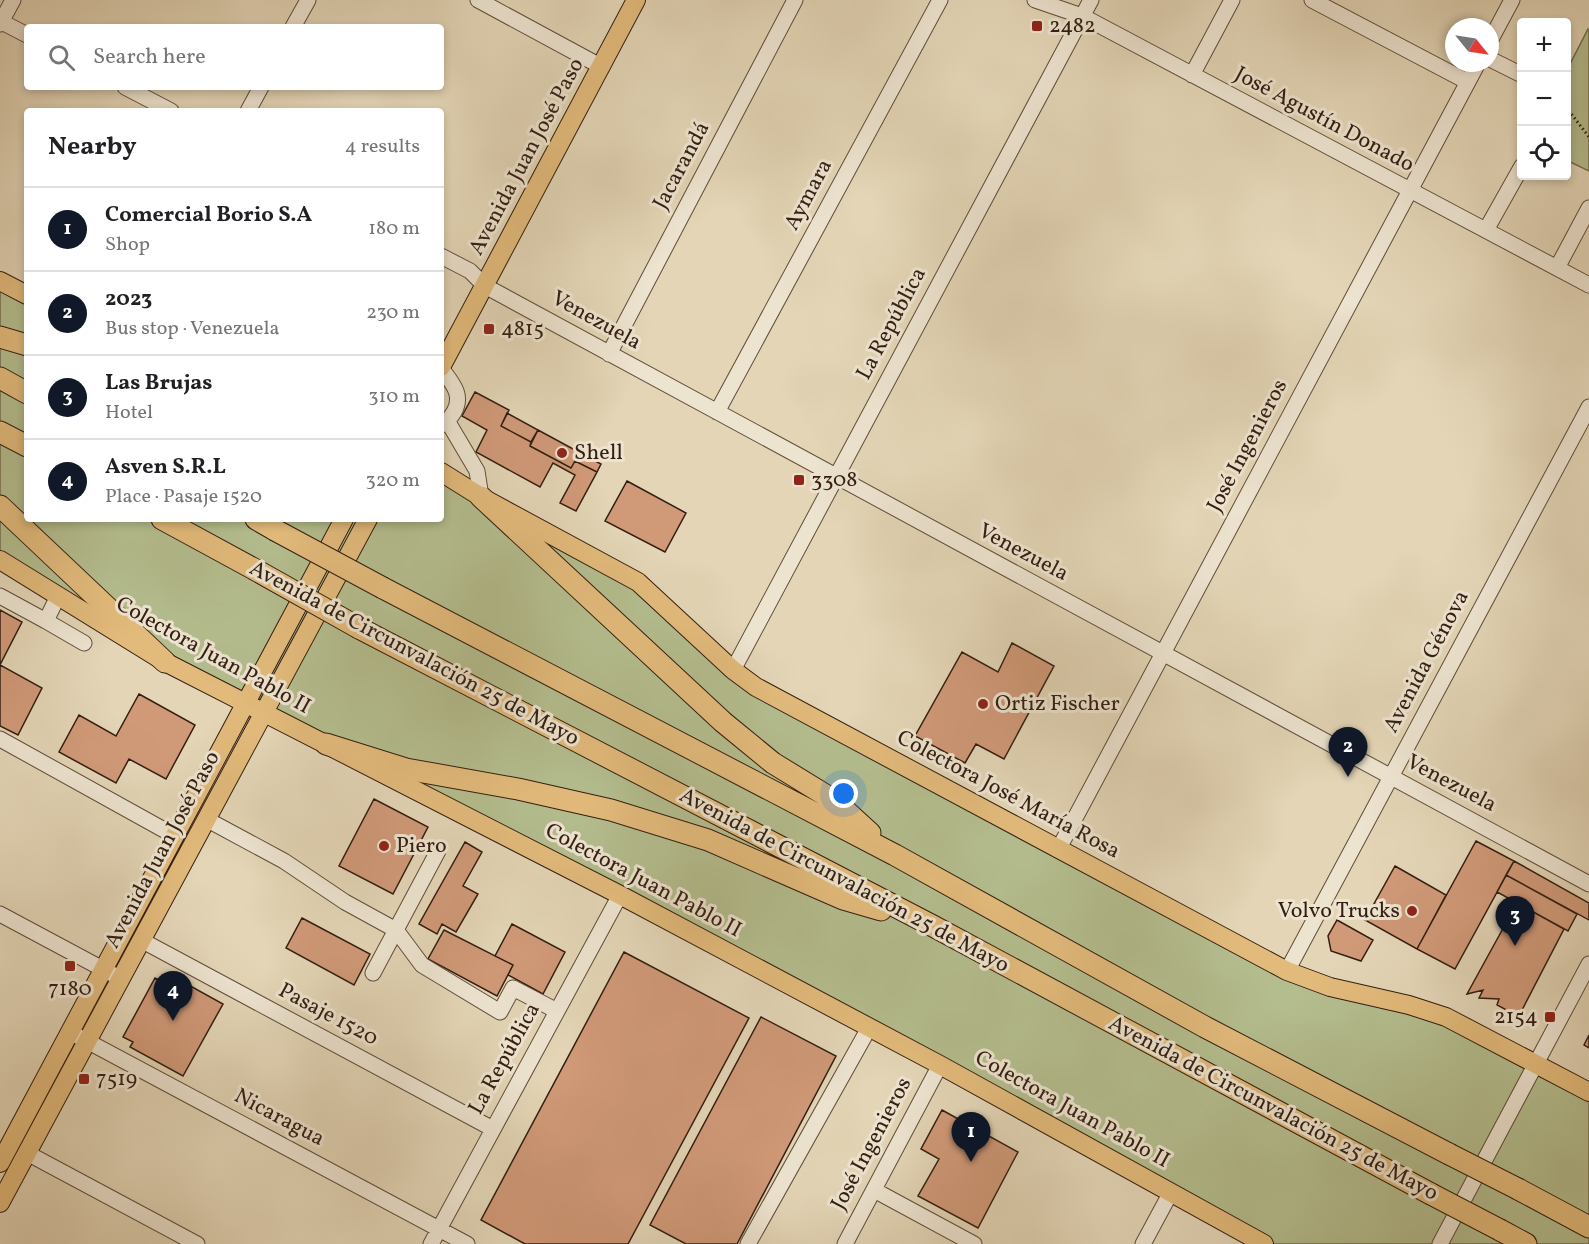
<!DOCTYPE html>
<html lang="en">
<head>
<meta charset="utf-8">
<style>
  body { margin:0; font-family:Vollkorn,serif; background:#f2f2f2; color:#202124 }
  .controls { position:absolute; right:18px; top:18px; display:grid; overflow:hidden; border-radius:6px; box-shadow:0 3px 9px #0003 }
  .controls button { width:54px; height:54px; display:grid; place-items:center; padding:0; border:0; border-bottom:2px solid #e0e0e0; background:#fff; color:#202124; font:30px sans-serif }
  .compass { position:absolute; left:1445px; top:18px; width:54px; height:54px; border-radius:50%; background:#fff; box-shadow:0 3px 9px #0003; rotate:120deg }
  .you { position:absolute; left:844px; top:794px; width:21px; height:21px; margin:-15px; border:4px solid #fff; border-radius:50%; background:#1a73e8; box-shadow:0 0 0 9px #1a73e833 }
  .badge { display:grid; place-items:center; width:39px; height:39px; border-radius:50%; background:#111827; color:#fff; font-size:20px; font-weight:700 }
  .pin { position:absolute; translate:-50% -50px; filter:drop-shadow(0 2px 3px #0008) }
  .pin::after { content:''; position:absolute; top:32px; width:21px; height:18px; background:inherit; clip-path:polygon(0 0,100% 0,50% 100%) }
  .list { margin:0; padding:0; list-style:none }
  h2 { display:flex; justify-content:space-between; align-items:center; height:78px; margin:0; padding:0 24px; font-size:26px }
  h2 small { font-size:20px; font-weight:400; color:#757577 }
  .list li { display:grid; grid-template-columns:39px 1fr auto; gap:18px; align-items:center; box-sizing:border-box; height:84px; padding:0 24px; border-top:2px solid #e0e0e0 }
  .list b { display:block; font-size:22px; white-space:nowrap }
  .list p { margin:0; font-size:20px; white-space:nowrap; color:#757577 }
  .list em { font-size:20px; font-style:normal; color:#757577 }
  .icon { flex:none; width:33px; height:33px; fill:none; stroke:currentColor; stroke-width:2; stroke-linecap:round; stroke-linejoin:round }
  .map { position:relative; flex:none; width:1589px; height:1244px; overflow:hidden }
  .search { position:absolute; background:#fff; box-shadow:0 3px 9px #0003; left:24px; top:24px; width:420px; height:66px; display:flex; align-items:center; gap:15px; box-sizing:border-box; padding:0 21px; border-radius:6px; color:#757577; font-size:22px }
  .panel { position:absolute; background:#fff; box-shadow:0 3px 9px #0003; left:24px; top:108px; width:420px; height:414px; border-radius:6px }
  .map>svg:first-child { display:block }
  .green { fill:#b4bd8e; stroke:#746e50; stroke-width:1.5 }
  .building { fill:#d09978; stroke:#331e11; stroke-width:1.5 }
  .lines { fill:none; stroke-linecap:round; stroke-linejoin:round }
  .minor-casing { stroke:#5f4c3a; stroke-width:17 }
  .major-casing { stroke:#331e11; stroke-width:20 }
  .highway-casing { stroke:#331e11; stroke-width:23 }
  .path { stroke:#331e11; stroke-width:3; stroke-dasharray:1.5 3; stroke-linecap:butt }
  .minor { stroke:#ede4d0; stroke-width:15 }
  .major { stroke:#e2ba7b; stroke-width:18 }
  .highway { stroke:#e2ba7b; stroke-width:21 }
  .highway-bridge-casing { stroke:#331e11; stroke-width:23; stroke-linecap:butt }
  .highway-bridge { stroke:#e2ba7b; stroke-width:21 }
  .poi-dot { fill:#8f2418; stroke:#ede4d0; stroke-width:2 }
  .labels { text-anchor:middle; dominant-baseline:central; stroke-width:6; stroke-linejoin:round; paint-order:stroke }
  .poi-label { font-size:22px; fill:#331e11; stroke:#ede4d0; text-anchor:start }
  .street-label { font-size:22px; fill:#331e11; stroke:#ede4d0 }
</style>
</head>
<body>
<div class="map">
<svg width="1589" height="1244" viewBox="0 0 1589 1244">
  <rect width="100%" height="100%" fill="#e3d5b6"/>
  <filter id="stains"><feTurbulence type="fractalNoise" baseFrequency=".00333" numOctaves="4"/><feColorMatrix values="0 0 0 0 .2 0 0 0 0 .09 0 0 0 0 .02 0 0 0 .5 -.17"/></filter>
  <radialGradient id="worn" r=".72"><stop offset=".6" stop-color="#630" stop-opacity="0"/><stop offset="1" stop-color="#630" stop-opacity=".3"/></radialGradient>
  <path class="green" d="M1588,29L1589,30V171L1566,160L1567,70Z
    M0,281L27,295V519H441V472L638,582L732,670L1287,971L1409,1005L1589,1092V1244H1264L326,744L0,560Z"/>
  <path class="building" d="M475,392L509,410L501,426L531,442L530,446L571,468L575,461L597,472L576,511L560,503L575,475L553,463L540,487L476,452L487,430L462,416Z
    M507,413L538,430L531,442L501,426Z
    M538,430L601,464L597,472L575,461L571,468L530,446Z
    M627,481L686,513L665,552L605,521Z
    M0,610L22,622L0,665L42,688L18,735L0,726Z
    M1012,643L1054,666L1004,759L976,744L965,763L915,736L962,652L998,672Z
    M139,694L195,725L166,779L129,759L116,783L59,752L79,715L116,736Z
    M374,799L428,827L393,894L339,866Z
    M1476,841L1514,861L1455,969L1417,949Z
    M465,842L482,852L463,886L478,894L456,932L442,924L437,934L419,924Z
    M1514,861L1589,903V920L1506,875Z
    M1395,866L1446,895L1417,949L1365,920Z
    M1506,875L1577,914L1568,931L1497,892Z
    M1517,903L1564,929L1521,1012L1512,1013L1497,1005L1499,999L1479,998L1483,990L1467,994Z
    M302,918L370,954L354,985L286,948Z
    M1337,920L1373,940L1361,961L1331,951L1328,936Z
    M512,924L565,952L543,994L508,975L513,965L495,956Z
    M444,930L513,965L497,996L428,959Z
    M624,952L749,1018L628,1244H525L481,1220Z
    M164,976L174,981L176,978L223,1004L183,1076L130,1047L133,1042L123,1037L155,978L161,981Z
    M761,1017L836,1056L737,1244H686L650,1225Z
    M1589,1035V1048L1584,1045Z
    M942,1110L1018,1152L978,1228L918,1196L939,1159L921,1149Z"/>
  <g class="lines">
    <defs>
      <path id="minor" d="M478,0L602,67
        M1035,0L1082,16L1589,285
        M1312,0L1468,82
        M0,21L27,35
        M0,24L13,0
        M293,27L308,0
        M1490,41L1512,0
        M1490,59L1522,75
        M1192,75L1232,0
        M125,87L171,111
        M248,111L261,87
        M1486,230L1522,166
        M441,256L470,271L485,286L1589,884
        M1557,268L1589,208
        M609,354L795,0
        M441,368C451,382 464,394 454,412C450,418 448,422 441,425
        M717,412L940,0
        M448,422L477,471L481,497
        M0,596L46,621L58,596
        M46,621L84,643
        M733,670L1091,0
        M0,739L175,836
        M206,819L284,861L345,902L396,930L422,965L500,1012L513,988L557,1011
        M1058,850L1478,63
        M0,914L114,975
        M141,940L493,1129
        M1287,971L1589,407
        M373,973L438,851
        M70,1032L467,1244
        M27,1153L197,1244
        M874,1190L974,1244
        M431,1244L620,895
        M748,1244L869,1028
        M845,1244L940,1065
        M1143,1244L1171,1192
        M1440,1244L1589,964"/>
      <path id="major" d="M0,281L27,295
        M441,367L636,0
        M441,472L481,497L638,582L733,670L756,687L1287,971L1330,987L1409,1005L1446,1017L1589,1092
        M0,560L165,662L620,895L940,1065L1264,1244
        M0,1163L344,519
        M0,1203L368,519"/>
      <path id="highway" d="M0,337L27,345
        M0,378L27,393
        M0,432L27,446
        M481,497L723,722L773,763L835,801L870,833
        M0,506L165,662
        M162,519L254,569
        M256,519L275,530
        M383,588L895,855L1205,1027L1449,1154
        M359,628L933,926L1431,1194
        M326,744L406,769L518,789L611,810L708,840L843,899L881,910
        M1518,1189L1589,1227
        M1500,1230L1526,1244"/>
    </defs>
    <use href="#minor" class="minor-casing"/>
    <use href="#major" class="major-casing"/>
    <use href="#highway" class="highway-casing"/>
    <path class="path" d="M1566,107L1589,137"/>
    <use href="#minor" class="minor"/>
    <use href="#major" class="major"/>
    <use href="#highway" class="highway"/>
    <defs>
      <path id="highway-bridge" d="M275,530L383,588
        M254,569L359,628
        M1449,1154L1518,1189
        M1431,1194L1500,1230"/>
    </defs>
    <use href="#highway-bridge" class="highway-bridge-casing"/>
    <use href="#highway-bridge" class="highway-bridge"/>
  </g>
  <g class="poi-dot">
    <rect x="1031" y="20" width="12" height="12" rx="3"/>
    <rect x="483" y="323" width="12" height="12" rx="3"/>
    <circle cx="562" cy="453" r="6"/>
    <rect x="793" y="474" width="12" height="12" rx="3"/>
    <circle cx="983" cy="704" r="6"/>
    <circle cx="384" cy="846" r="6"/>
    <circle cx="1412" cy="911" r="6"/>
    <rect x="64" y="960" width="12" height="12" rx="3"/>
    <rect x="1544" y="1011" width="12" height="12" rx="3"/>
    <rect x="78" y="1073" width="12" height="12" rx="3"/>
  </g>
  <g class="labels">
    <g class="poi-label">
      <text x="1049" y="26">2482</text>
      <text x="501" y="329">4815</text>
      <text x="574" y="453">Shell</text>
      <text x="811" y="480">3308</text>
      <text x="995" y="704">Ortiz Fischer</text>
      <text x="396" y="846">Piero</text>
      <text x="1400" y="911" text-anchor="end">Volvo Trucks</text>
      <text x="70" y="989" text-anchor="middle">7180</text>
      <text x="1538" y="1017" text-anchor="end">2154</text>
      <text x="96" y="1079">7519</text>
    </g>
    <g class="street-label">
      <text transform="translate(1324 120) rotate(28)">José Agustín Donado</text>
      <text transform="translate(527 157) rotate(-62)">Avenida Juan José Paso</text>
      <text transform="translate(682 166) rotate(-62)">Jacarandá</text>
      <text transform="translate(809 195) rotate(-62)">Aymara</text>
      <text transform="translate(596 321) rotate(29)">Venezuela</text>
      <text transform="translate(892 324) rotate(-62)">La República</text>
      <text transform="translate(1248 446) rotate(-62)">José Ingenieros</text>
      <text transform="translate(1023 553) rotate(28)">Venezuela</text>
      <text transform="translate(414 654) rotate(28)">Avenida de Circunvalación 25 de Mayo</text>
      <text transform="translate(213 656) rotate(29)">Colectora Juan Pablo II</text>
      <text transform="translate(1427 662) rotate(-62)">Avenida Génova</text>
      <text transform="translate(1451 784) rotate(28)">Venezuela</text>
      <text transform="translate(1008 795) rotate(28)">Colectora José María Rosa</text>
      <text transform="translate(163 850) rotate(-62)">Avenida Juan José Paso</text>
      <text transform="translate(643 881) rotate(28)">Colectora Juan Pablo II</text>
      <text transform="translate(844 881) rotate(28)">Avenida de Circunvalación 25 de Mayo</text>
      <text transform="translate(328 1015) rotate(28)">Pasaje 1520</text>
      <text transform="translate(505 1059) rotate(-61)">La República</text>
      <text transform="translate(1273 1109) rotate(28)">Avenida de Circunvalación 25 de Mayo</text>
      <text transform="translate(1072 1110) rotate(29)">Colectora Juan Pablo II</text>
      <text transform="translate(279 1118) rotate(28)">Nicaragua</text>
      <text transform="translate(872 1144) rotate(-62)">José Ingenieros</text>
    </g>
  </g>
  <rect width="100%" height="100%" filter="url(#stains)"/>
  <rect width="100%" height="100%" fill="url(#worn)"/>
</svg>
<div class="controls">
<button>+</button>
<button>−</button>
<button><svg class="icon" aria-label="locate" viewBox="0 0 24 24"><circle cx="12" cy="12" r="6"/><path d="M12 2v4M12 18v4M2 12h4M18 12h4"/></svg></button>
</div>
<svg class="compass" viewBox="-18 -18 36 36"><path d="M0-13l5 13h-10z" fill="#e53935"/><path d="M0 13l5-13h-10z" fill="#757577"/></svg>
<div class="you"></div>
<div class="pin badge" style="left:971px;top:1162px">1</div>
<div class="pin badge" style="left:1348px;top:777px">2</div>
<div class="pin badge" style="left:1515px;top:946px">3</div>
<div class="pin badge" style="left:173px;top:1021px">4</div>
<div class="search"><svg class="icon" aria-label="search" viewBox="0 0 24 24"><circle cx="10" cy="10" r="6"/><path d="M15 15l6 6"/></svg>Search here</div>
<section class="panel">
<h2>Nearby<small>4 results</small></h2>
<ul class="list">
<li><span class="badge">1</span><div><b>Comercial Borio S.A</b><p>Shop</p></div><em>180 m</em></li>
<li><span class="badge">2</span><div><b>2023</b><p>Bus stop · Venezuela</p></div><em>230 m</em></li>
<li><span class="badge">3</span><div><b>Las Brujas</b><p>Hotel</p></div><em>310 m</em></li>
<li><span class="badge">4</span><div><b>Asven S.R.L</b><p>Place · Pasaje 1520</p></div><em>320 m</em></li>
</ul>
</section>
</div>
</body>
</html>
